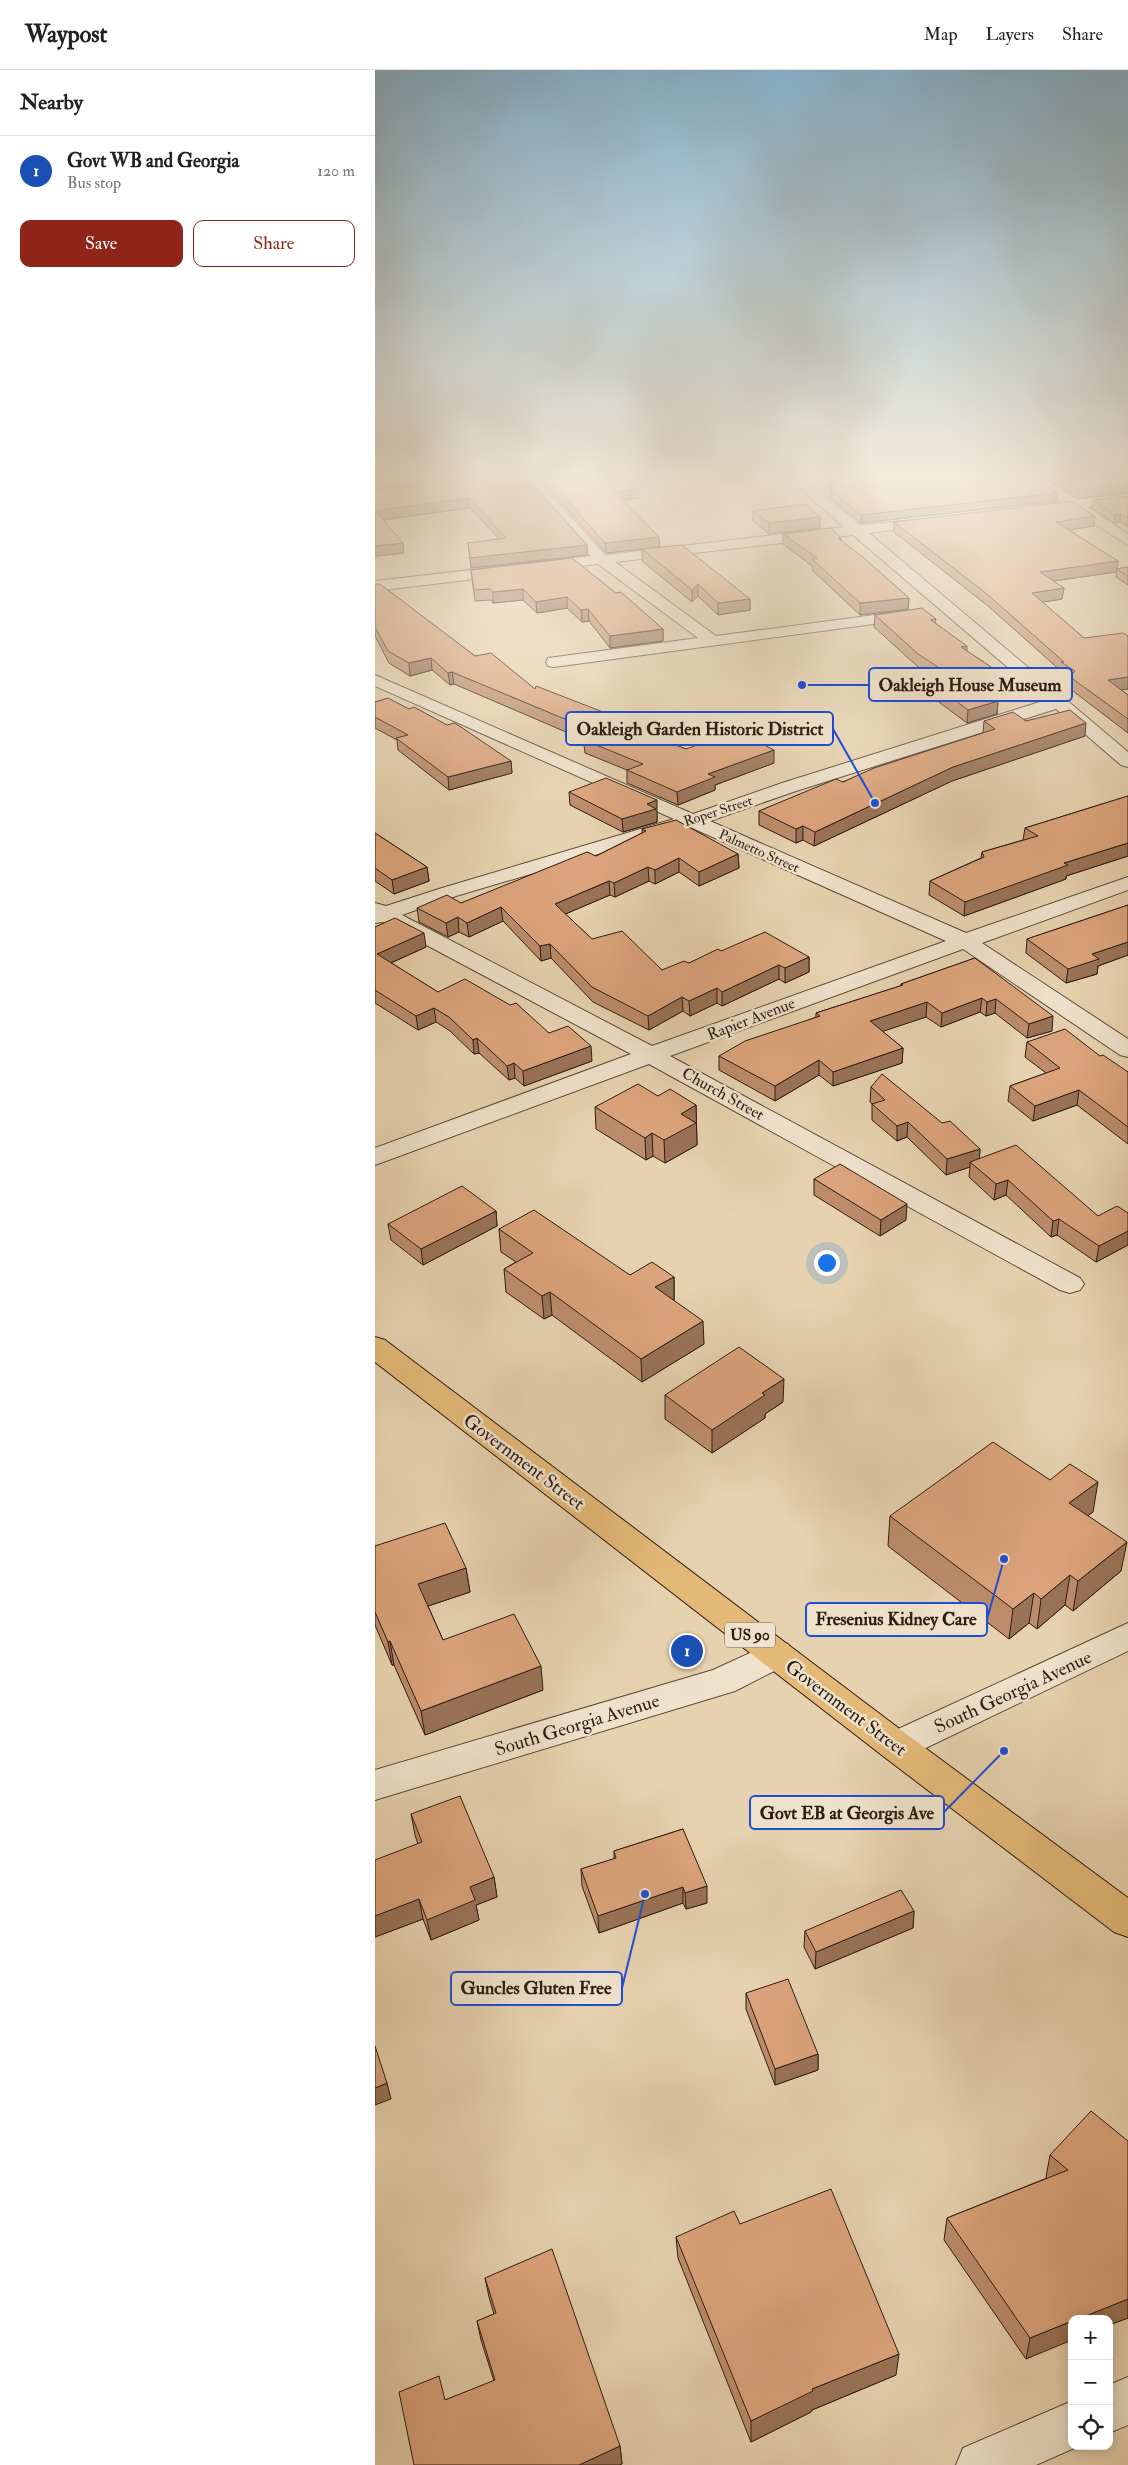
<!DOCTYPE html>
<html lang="en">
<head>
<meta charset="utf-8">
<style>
  body { margin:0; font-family:"IM FELL Double Pica",serif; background:#f2f2f2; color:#202124 }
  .controls { position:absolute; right:15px; bottom:15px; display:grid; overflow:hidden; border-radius:10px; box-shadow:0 2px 12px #0003 }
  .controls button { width:45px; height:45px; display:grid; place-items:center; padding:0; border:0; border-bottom:1px solid #e0e0e0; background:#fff; color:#202124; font:25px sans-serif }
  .you { position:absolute; left:451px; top:1192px; width:18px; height:18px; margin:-12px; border:4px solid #fff; border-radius:50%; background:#1a73e8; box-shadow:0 0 0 8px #1a73e833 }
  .badge { display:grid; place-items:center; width:32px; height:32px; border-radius:50%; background:#8f2418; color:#fff; font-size:16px; font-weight:700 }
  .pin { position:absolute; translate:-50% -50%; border:2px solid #fff; box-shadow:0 1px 5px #0006 }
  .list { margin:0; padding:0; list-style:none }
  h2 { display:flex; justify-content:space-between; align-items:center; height:65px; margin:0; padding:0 20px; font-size:21px }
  h2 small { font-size:16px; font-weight:400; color:#757577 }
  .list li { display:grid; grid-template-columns:32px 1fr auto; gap:15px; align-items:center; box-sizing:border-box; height:70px; padding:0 20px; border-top:1px solid #e0e0e0 }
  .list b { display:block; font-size:19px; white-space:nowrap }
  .list p { margin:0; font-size:16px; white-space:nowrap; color:#757577 }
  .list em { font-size:16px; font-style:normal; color:#757577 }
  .actions { display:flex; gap:10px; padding:15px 20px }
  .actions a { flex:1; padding:11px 0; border:1px solid #8f2418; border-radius:10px; text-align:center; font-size:18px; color:#8f2418 }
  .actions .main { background:#8f2418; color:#fff }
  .icon { flex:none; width:28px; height:28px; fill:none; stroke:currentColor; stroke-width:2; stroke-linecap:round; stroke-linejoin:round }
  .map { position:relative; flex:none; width:753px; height:2395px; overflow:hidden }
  header { display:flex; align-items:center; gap:30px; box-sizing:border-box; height:70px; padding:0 25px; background:#fff; border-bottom:1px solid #e0e0e0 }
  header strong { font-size:24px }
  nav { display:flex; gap:28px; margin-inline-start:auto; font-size:18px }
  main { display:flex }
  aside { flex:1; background:#fff }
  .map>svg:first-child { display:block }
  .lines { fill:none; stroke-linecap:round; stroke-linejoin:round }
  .minor-casing { stroke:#5c4a3a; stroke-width:2 }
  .major-casing { stroke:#2d1c13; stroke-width:2 }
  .minor { fill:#efe2cb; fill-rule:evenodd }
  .major { fill:#e4b978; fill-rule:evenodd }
  .wall { fill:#bd8d6b; stroke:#2d1c13 }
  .shaded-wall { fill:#9a7357; stroke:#2d1c13 }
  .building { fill:#dca47c; stroke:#2d1c13 }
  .labels { text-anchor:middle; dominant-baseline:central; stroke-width:5; stroke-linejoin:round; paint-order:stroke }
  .far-street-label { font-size:14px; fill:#2d1c13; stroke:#efe2cb }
  .shield { fill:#efe2cb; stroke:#67574a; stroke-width:1 }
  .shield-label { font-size:15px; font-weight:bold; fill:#2d1c13 }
  .street-label { font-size:16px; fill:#2d1c13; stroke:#efe2cb }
  .near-street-label { font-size:19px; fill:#2d1c13; stroke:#efe2cb }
  .leader { fill:none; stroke:#1d4ed8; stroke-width:2 }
  .callout-dot { fill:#1d4ed8; stroke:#efe2cb; stroke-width:2 }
  .callout { fill:#efe2cb; stroke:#1d4ed8; stroke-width:2 }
  .callout-label { font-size:18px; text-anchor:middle; font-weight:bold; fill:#2d1c13 }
</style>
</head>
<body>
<header>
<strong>Waypost</strong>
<nav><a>Map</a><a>Layers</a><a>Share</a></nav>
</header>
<main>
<aside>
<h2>Nearby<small></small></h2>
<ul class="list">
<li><span class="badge" style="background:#1a4fb4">1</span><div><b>Govt WB and Georgia</b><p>Bus stop</p></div><em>120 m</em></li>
</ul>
<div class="actions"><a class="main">Save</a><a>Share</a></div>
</aside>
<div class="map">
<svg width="753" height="2395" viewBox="0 0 753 2395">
  <rect width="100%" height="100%" fill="#e7d2af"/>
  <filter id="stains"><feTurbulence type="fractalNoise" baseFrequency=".004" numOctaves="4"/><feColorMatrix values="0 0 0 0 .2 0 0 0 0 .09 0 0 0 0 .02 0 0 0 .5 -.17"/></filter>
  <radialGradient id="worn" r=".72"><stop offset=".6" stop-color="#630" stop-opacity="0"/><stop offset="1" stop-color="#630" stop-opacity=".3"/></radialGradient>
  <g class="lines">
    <defs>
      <path id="minor" d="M144,405H158L230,485L469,457L410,405H425L485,455L562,448L564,451L557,455L494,463L753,682V697L746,695L681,639L421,721L335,751L591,863L753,807V820L607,873L753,969V987L745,985L588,879L295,986L705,1208L709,1214L705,1220L695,1223L685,1220L274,994L0,1095V1078L256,984L8,852L0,853V833L11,836L67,818L299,749L0,616V605L318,744L407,713L671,630L478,465L240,492L341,566L537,540L543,542L545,545L543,548L179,597L173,596L171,592L173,588L323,568L223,494L0,521V511L216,486ZM315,757L571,871L277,976L27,845L81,826Z
        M649,405H665L702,430L753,424V432L712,437L753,464V475L696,439L660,441L658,438L660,435L686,431Z
        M753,1553V1581L534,1686L521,1691L508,1686L503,1676L508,1666Z
        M401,1571L413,1574L418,1584L413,1594L360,1621L0,1730V1700L338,1600Z
        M753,2307V2355L734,2363V2315Z
        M697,2331V2376H704L661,2395H581L588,2378Z"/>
      <path id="major" d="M0,1267L10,1270L534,1666L753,1828V1867L739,1862L508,1686L0,1292Z"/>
    </defs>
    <use href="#minor" class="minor-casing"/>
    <use href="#major" class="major-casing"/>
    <use href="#minor" class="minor"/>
    <use href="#major" class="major"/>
  </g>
  <path class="wall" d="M168,405L263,419L264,428L248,430L285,477L231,483L169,413Z
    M341,405H410L409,407L351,413Z
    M454,405H657L682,423L681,431L486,453L457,429Z
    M668,405H753V423L702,428Z
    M150,406L212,475V485L96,498L93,473L124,469L95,438L9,450L29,483L0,486V421Z
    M753,426V456L745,452L739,453L717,438L718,430Z
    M378,441L445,458L394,464L378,451Z
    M519,452L719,456L694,460L743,491L741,502L678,511L689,518L687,529L667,532L709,568L753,566V619L746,620L753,625V663L694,618L695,610L685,604L686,601L613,536L519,462Z
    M408,464L466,468V471L534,528L533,539L485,545L437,500V496L408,474Z
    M267,479L375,529V540L343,545L323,526L317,532L267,491Z
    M753,497V515L741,507L742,499Z
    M96,500L241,523L288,559V571L235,578L214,551L207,552L192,538L162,543L148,530L118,533L116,530L100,531Z
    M0,514L100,586L160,619L246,649V654L311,679L399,693L340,715V720L303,735L252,713V700L210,683L209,675L191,668V662L79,614L75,615L57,600L35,606L14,593L0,566Z
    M500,545L561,549L560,553L592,581L625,603L624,616L606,619L623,631L622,644L592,653L549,621L550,608L558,606L542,596L499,557Z
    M0,632L34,639L136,691L137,703L74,720L23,680L22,670L0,658Z
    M609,651H651L710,666L577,711L439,776L428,770L421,773L384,755V741L608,663Z
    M194,722L282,744V752L248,762L195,735Z
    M753,726V786L691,806V809L589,846L554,825L555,811L606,788L607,782L648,770L650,758Z
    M267,759L363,784L364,798L324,816L304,802L280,814L274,811L240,827L235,825L190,844L217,869L287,900L314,893L346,881L434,887V902L410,913L404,909L347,936L342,933L315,946L308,941L274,960L218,932L176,888L166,891L128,851L94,867L84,862L73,867L44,852L42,838L86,833L221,786L267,763Z
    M0,763L52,797L54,811L19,824L0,811Z
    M753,835V885L723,896L722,904L691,913L651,883L652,869Z
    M0,857L51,877L16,893L63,922L174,963L217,991L149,1016L140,1008L134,1010L104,983L99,984L75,961L61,952L43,960L0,933Z
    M600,888L677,961L652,968L620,943L611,946L605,942L566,957L551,947L507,961L528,978L527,993L458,1016L444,1005L400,1031L344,1000V986L441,947V943L525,916L526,914Z
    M652,972L753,1002V1074L702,1035L658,1051L633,1031L635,1016L671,1003L650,987Z
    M496,1017L567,1053L605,1079L604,1089L723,1146L753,1143V1175L721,1192L682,1165L676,1167L631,1125L619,1130L594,1107L595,1097L571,1105L532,1067L522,1071L497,1050V1034L495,1032Z
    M283,1026L321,1035L322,1075L290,1093L278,1086L271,1090L221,1059L220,1037Z
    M439,1109L531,1150L505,1166L439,1125Z
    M121,1141L122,1156L48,1195L16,1170L13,1154Z
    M124,1159L255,1205L299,1207V1230L329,1274L267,1312L177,1245L169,1249L131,1222L129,1199L141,1192L126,1182Z
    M290,1325L408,1332L390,1344V1348L337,1383L290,1349Z
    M718,1442L713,1445L746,1501L698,1541L690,1535L662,1559L654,1553L634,1569L513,1476L515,1446Z
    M0,1476L91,1498L95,1522L53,1536L68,1570L168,1620L50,1665L19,1595H17L0,1555Z
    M36,1744L119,1807L122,1827L101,1835L104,1850L56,1870L48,1849L0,1867L43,1774L40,1765Z
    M308,1759L332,1833L311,1839L308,1833L224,1863L207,1816L206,1799L239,1789V1781Z
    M539,1841L538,1858L440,1899L429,1877L430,1861Z
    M371,1923L443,1984V2000L400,2015L371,1939Z
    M753,2071V2248L734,2255V2249L651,2289L569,2170L572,2148L672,2108L671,2107L675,2085Z
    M365,2154L521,2305L437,2340L436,2342L376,2372L303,2188L301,2167Z
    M110,2208L245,2376L247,2394L70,2330L119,2311L106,2270L102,2251L119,2244L114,2227Z"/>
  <path class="shaded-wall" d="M46,405H129L0,419V410Z
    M360,405H410L409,407L351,413V406Z
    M753,415V423L702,428L703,420Z
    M263,419L264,428L240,431V422Z
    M682,423L681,431L486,453V445Z
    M94,428L95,438L2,450L1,441Z
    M746,444L745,452L739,453L740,445Z
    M720,446L719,456L680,462L681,452Z
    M445,447V458L394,464V453Z
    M284,467L285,477L231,483L230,473Z
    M28,473L29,483L0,486V476Z
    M212,475V485L96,498L95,488Z
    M743,491L741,502L664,513L665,502Z
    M323,514V526L317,532V520Z
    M689,518L687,529L656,534L657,523Z
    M148,519V530L118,533V522Z
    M192,527V538L162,543L161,532Z
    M534,528L533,539L485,545V533Z
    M375,529V540L343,545V533Z
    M213,539L214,551L207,552L206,540Z
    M288,559V571L235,578V566Z
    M592,576V588L586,577Z
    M56,588L57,600L35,606L34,593Z
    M77,602L79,614L75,615L73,603Z
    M625,603L624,616L591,622L592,610Z
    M753,607V619L732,622L733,610Z
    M623,631L622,644L592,653L593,640Z
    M246,649L247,662L240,652Z
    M711,653L710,666L577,711L439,776L440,762L578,697Z
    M399,680V693L340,715V720L303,735L302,722L333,704Z
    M136,691L137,703L74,720L73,707Z
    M282,730V752L248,762L247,749L272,734Z
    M428,756V770L421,773V759Z
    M753,773V786L691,806V809L589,846L590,832L689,793Z
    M363,784L364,798L324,816V802Z
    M304,788V802L280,814V800Z
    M52,797L54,811L19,824L17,810Z
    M273,797L274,811L240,827L239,813Z
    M234,811L235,825L181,848L180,834Z
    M126,837L128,851L94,867L92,853Z
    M83,847L84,862L73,867L71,853Z
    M49,863L51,877L4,898L2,884Z
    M753,872V885L723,896L722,904L691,913L693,899L717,884Z
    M175,874L176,888L166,891L165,876Z
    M434,887V902L410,913V898Z
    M404,895V909L347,936V922Z
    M342,918V933L315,946L314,931Z
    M307,927L308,941L274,960L273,946Z
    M607,928L605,942L566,957L567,943Z
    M621,929L620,943L611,946L612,932Z
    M552,932L551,947L494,966L495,951Z
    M59,938L61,952L43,960L41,946Z
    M678,946L677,961L652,968L654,954Z
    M102,968L104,983L99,984L98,970Z
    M216,976L217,991L149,1016L148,1001Z
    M528,978L527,993L458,1016V1002Z
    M444,990V1005L400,1031V1016Z
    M139,993L140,1008L134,1010L132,996Z
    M704,1020L702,1035L658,1051L660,1036Z
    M321,1035L322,1075L290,1093L289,1070L306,1044Z
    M533,1052L532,1067L522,1071V1056Z
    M277,1063L278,1086L271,1090L270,1068Z
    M605,1079L604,1094L595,1092V1097L571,1105L572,1089Z
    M633,1110L631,1125L619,1130L621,1114Z
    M532,1134L531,1150L505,1166L506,1150Z
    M121,1141L122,1156L48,1195L46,1179Z
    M684,1149L682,1165L676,1167L678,1151Z
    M753,1161V1175L721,1192L724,1176Z
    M299,1207V1230L281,1240L280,1217Z
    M175,1222L177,1245L169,1249L167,1226Z
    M328,1251L329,1274L267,1312L266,1289Z
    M409,1309L408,1332L390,1344V1348L337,1383V1360L387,1323Z
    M723,1412L718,1442L690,1462L694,1433Z
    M752,1472L746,1501L698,1541L703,1511Z
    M91,1498L95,1522L47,1538L43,1514Z
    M695,1505L690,1535L662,1559L666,1529Z
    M659,1523L654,1553L634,1569L638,1539Z
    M15,1571L19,1595H17L13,1572Z
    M166,1596L168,1620L50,1665L46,1641Z
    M119,1807L122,1827L101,1835L104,1850L56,1870L52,1850L95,1817Z
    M332,1816V1833L311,1839L310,1823Z
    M308,1817V1833L224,1863L223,1846Z
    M44,1829L48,1849L0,1867V1846Z
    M539,1841L538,1858L440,1899L441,1882Z
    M443,1984V2000L400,2015V1999Z
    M12,2013L16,2029L0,2035V2018Z
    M753,2229V2248L734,2255V2249H703Z
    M697,2251V2270L651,2289L655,2268Z
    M524,2284L521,2305L437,2340L436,2342L376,2372V2351L437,2319Z
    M245,2376L247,2394L244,2395H204Z"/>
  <path class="building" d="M0,405H46L0,410Z
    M169,405H246L263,419L240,422L284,467L230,473Z
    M455,405H657L682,423L486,445L457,422Z
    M680,405H753V415L703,420Z
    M150,406L212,475L95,488L93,473L131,468L94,428L1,441L28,473L0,476V421Z
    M753,426V448L746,444L740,445L718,430Z
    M697,431L720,446L681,452L743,491L665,502L689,518L657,523L709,568L748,563L753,566V607L733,610L753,625V649L695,607L700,601L686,592H689L613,525L519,452Z
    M430,434L445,447L394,453L378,441Z
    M456,458L466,468H463L489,488L534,528L485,533L437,489L442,488L408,464Z
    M307,475L375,529L343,533L323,514L317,520L267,479Z
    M197,488L241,523L246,522L288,559L235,566L213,539L206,540L192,527L161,532L148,519L118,522L115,519L99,520L96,500Z
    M753,497V506L742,499Z
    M0,514H5L100,586L116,583L160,619L161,616L246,649L240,652L311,679L362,661L399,680L333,704L340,707L302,722L252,700L268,694L209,670L218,666L190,655L197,652L77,602L73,603L56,588L34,593L13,581L0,557Z
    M547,538L561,549L556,550L592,576L586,577L625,603L592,610L623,631L593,640L550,608L572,603L543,584L500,545Z
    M13,628L34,639L39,637L72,655L80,653L136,691L73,707L21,668L33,665L0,647V632Z
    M695,640L711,653L578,697L440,762L428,756L421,759L384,741L461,709L468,712L499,698L620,659L609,651L638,642L651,651Z
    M231,708L282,730L272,734L281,739L247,749L194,722Z
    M753,726V773L689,793L693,795L590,832L555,811L609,787L607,782L663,766L650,758Z
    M301,750L363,784L324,802L304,788L280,800L273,797L239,813L234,811L180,834L217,869L247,861L287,900L309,891L314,893L343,879L346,881L390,862L434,887L410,898L404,895L347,922L342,918L314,931L307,927L273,946L217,917L175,874L165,876L126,837L92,853L83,847L71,853L42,838L72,825L86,833L212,782L221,786L271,761L267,759Z
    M0,763L52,797L17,810L0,798Z
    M753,835V872L717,884L724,889L693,899L652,869Z
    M20,848L49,863L2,884L63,922L90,909L135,935L141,933L174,963L193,956L216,976L148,1001L139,993L132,996L102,968L98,970L74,947L59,938L41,946L0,920V857Z
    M600,888L678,946L654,954L621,929L612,932L607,928L567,943L552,932L495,951L528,978L458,1002L444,990L400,1016L344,986L370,971L445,946L441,943L528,915L526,914Z
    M690,959L725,986L728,985L753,1002V1057L704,1020L660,1036L635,1016L685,998L652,972Z
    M507,1004L567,1053L575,1051L605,1079L572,1089L533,1052L522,1056L497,1034L510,1030L496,1017Z
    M263,1014L283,1026L295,1019L321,1035L306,1044L321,1053L289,1070L277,1063L270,1068L220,1037Z
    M641,1075L723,1146L742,1136L753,1143V1161L724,1176L684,1149L678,1151L633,1110L621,1114L595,1092Z
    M465,1094L532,1134L506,1150L439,1109Z
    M87,1116L121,1141L46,1179L13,1154Z
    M159,1140L255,1205L277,1192L299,1207L280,1217L328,1251L266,1289L175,1222L167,1226L129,1199L158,1183L124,1159Z
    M364,1277L409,1309L387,1323L390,1325L337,1360L290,1325Z
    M618,1372L675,1410L695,1394L723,1412L694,1433L752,1472L703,1511L695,1505L666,1529L659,1523L638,1539L515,1446Z
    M70,1453L91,1498L43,1514L68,1570L139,1544L166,1596L46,1641L15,1571L13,1572L0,1542V1476Z
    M85,1726L119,1807L95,1817L100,1830L52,1850L44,1829L0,1846V1790L47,1772L36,1744Z
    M308,1759L332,1816L310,1823L308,1817L223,1846L206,1799L241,1788L239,1781Z
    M526,1820L539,1841L441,1882L430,1861Z
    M413,1909L443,1984L400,1999L371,1923Z
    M0,1976L12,2013L0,2018Z
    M716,2041L753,2071V2229L703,2249H697V2251L655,2268L572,2148L693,2100L675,2085Z
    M456,2119L524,2284L437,2319L438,2321L376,2351L301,2167L359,2141L365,2154Z
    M177,2179L245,2376L204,2395H39L24,2322L64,2306L70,2330L120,2310L102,2251L121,2243L110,2208Z"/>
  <linearGradient id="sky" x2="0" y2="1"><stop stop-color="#87b5d1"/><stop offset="0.55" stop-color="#f4ebdb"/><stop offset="1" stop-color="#f4ebdb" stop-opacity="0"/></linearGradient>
  <rect width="753" height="740" fill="url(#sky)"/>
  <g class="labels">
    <g class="far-street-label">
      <text transform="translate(343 741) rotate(-18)">Roper Street</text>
      <text transform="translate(384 781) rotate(24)">Palmetto Street</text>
    </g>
    <rect class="shield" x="350" y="1552.5" width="50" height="25" rx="4"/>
    <g class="shield-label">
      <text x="375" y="1565">US 90</text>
    </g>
    <g class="street-label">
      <text transform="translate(376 949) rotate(-21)">Rapier Avenue</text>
      <text transform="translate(348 1024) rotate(29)">Church Street</text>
    </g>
    <g class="near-street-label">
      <text transform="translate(149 1392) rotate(37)">Government Street</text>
      <text transform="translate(638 1622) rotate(-25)">South Georgia Avenue</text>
      <text transform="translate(471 1638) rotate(37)">Government Street</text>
      <text transform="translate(202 1655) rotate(-17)">South Georgia Avenue</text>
    </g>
  </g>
  <path class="leader" d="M427 615L494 615M500 733L458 659M629 1489L612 1549M629 1681L569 1742M270 1824L247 1918"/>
  <g class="callout-dot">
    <circle cx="427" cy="615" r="5"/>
    <circle cx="500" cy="733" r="5"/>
    <circle cx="629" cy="1489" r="5"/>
    <circle cx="629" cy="1681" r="5"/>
    <circle cx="270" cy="1824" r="5"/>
  </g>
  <g class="callout">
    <rect x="494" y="598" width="203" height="33" rx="5"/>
    <rect x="191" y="642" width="267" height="33" rx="5"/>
    <rect x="431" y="1533" width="181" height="33" rx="5"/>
    <rect x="375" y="1726" width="194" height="33" rx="5"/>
    <rect x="76" y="1902" width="171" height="33" rx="5"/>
  </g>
  <g class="callout-label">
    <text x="595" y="621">Oakleigh House Museum</text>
    <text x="325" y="665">Oakleigh Garden Historic District</text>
    <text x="521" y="1555">Fresenius Kidney Care</text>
    <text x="472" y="1749">Govt EB at Georgis Ave</text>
    <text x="161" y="1924">Guncles Gluten Free</text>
  </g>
  <rect width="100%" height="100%" filter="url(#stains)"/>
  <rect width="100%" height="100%" fill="url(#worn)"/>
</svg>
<div class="controls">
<button>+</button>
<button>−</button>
<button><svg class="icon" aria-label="locate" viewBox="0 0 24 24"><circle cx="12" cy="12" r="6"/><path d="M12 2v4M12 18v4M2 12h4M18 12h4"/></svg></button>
</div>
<div class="you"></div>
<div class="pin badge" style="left:312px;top:1581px;background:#1a4fb4">1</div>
</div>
</main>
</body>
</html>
